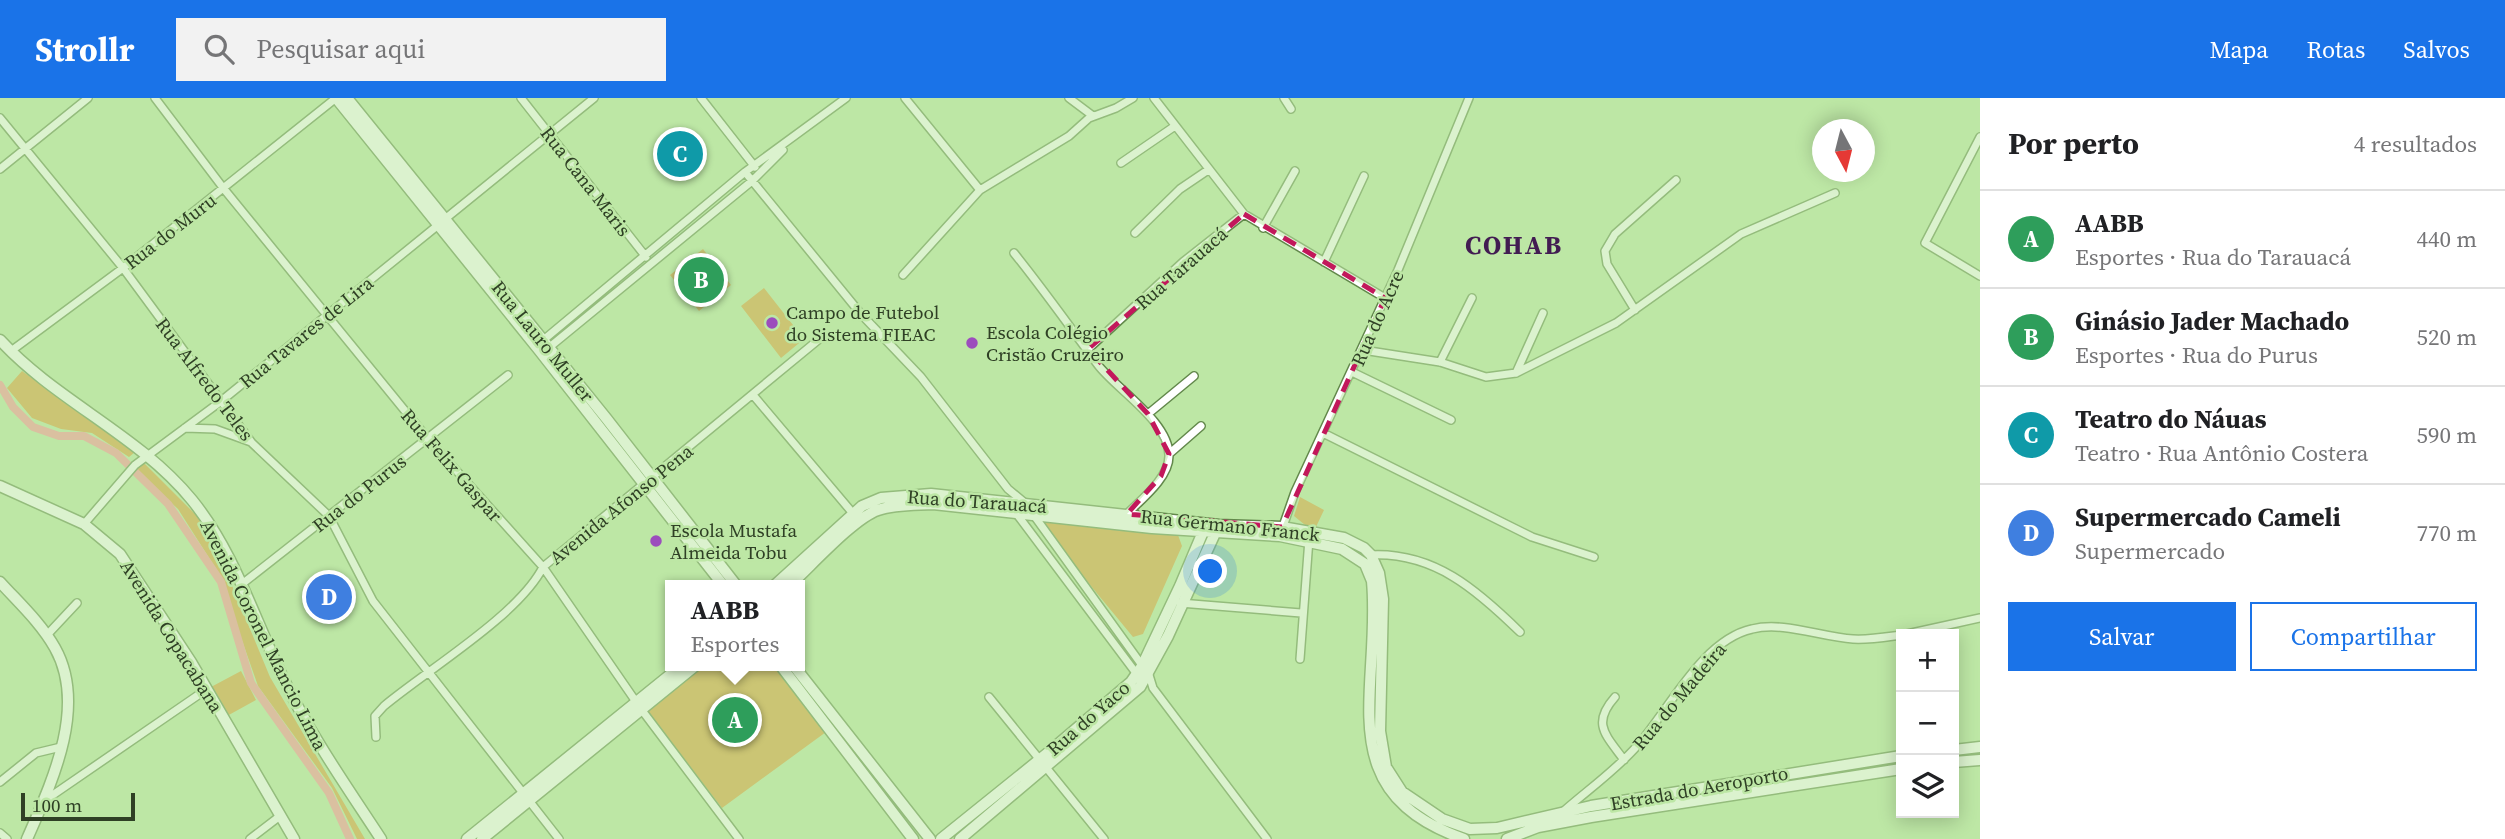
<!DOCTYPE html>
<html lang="pt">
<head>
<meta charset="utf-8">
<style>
  body { margin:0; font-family:"Source Serif 4",serif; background:#f2f2f2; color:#202124 }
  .controls { position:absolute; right:21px; bottom:21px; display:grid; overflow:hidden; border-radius:0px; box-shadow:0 4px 18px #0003 }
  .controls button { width:63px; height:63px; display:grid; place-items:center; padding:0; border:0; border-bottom:2px solid #e0e0e0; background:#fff; color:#202124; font:35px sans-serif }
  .compass { position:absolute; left:1812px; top:21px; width:63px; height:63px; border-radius:50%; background:#fff; box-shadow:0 4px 18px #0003; rotate:173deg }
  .scale { position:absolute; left:21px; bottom:18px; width:114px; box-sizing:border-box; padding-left:7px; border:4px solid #2f4025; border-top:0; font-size:19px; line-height:24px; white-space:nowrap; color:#2f4025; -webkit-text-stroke:5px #bde7a5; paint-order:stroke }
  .you { position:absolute; left:1211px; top:474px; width:24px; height:24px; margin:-18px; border:5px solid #fff; border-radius:50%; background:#1a73e8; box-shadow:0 0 0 10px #1a73e833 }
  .badge { display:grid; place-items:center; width:46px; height:46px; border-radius:50%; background:#1a73e8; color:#fff; font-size:23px; font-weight:700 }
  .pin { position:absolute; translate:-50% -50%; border:4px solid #fff; box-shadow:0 2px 7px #0006 }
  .popup { position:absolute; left:665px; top:482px; width:140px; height:91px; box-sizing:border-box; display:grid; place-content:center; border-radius:0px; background:#fff; filter:drop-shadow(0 2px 5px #0005); font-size:23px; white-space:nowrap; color:#757577 }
  .popup b { font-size:26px; color:#202124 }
  .popup::after { content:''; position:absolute; left:50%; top:100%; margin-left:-14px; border:14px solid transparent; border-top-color:#fff }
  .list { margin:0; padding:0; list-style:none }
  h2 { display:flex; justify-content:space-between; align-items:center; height:91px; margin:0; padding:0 28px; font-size:30px }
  h2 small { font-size:23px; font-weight:400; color:#757577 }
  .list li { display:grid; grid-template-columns:46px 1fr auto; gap:21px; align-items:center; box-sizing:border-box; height:98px; padding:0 28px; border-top:2px solid #e0e0e0 }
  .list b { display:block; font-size:26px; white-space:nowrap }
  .list p { margin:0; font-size:23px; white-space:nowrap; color:#757577 }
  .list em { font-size:23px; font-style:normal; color:#757577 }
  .actions { display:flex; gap:14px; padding:21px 28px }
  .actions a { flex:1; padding:16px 0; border:2px solid #1a73e8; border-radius:0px; text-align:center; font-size:24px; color:#1a73e8 }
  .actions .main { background:#1a73e8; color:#fff }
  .icon { flex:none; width:38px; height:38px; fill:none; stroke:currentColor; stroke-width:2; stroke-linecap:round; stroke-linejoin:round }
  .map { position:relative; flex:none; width:1980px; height:741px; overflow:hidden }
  header { display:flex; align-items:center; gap:42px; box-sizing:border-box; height:98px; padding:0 35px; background:#1a73e8; color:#fff }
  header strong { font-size:33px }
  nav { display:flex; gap:38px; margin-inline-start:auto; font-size:24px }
  .search { width:490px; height:63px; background:#f2f2f2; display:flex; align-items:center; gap:18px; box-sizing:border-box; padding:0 24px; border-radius:0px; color:#757577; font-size:26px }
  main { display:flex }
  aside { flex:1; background:#fff }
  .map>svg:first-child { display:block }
  .green { fill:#db9c39 }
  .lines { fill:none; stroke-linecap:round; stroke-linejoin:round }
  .canal { stroke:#fc909a; stroke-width:8 }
  .street-casing { stroke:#62884b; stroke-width:10 }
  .secondary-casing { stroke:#62884b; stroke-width:13 }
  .street { stroke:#fff; stroke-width:7 }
  .secondary { stroke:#fff; stroke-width:10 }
  .marked { fill:none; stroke:#c2185b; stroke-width:5; stroke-dasharray:14 9; stroke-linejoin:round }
  .poi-dot { fill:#9c4dbd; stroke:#bde7a5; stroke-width:2.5 }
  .labels { text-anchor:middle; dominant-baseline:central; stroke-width:5; stroke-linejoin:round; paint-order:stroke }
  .street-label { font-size:19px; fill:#2f4025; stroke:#bde7a5 }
  .poi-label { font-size:19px; fill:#2f4025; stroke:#bde7a5; text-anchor:start }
  .district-label { font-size:26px; font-weight:bold; letter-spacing:2px; fill:#421c52; stroke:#bde7a5 }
</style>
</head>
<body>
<header>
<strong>Strollr</strong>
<div class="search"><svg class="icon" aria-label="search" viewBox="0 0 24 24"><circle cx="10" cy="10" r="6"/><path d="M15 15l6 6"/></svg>Pesquisar aqui</div>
<nav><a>Mapa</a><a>Rotas</a><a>Salvos</a></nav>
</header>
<main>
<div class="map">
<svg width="1980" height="741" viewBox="0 0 1980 741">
  <rect width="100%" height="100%" fill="#bde7a5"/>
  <path class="green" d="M703,151L731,187L699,213L670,177Z
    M764,190L804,241L781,260L741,208Z
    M22,273L135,354L129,359L92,335L61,331L32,320L7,290Z
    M140,365L145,366L197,418L216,449L270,579L365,741H357L332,690L258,588L218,474L178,411L135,371Z
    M1300,399L1324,412L1316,429L1305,427L1294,418Z
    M1043,422L1178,437L1182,448L1143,536L1133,539L1043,430Z
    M695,568H774L826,634L722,710L644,609Z
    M241,573L256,602L227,618L211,589Z"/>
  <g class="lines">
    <path class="canal" d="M0,287L13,309L33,329L59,338H84L116,355L168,406L221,484L251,585L329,695L350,741"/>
    <defs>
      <path id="street" d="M155,0L224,91L428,341L543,469L641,611L739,741
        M521,0L646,159
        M701,0L755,69
        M905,0L980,92
        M1069,0L1093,18
        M1154,0L1244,116L1385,200
        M1284,0L1291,11
        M0,20L123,170L252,345L329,418L373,503L559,741
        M1980,39L1925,145L1980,178
        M1121,65L1175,28
        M0,71L88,0
        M745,74L861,216L921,279L1008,391L1025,405L1149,577L1153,590L1267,741
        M445,121L594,0
        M1263,130L1295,73
        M1135,135L1180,91L1208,72
        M1014,155C1043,191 1070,229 1098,267C1116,291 1170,324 1169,358C1169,381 1139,403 1125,418
        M1324,164L1364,78
        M903,177L980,92L1069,38L1089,20L1116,10L1133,0
        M1635,212L1607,166L1605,153L1615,136L1676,82
        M541,244L745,74L846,0
        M1088,251L1183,164L1244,116
        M546,252L752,83L783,52
        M1363,252L1440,264L1486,279L1516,275L1616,225L1741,136L1835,95
        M11,253L123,170L336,0
        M1440,264L1472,200
        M1352,274L1451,322
        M1516,275L1543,215
        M753,297L856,419
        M1148,316L1194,278
        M185,330L215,331L251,344
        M1325,336L1532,439L1594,459
        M1169,356L1201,328
        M1016,415L1139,579
        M84,426L135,367L220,304L437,128
        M1281,434L1295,394L1398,172L1469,0
        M1371,457C1434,454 1477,492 1520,534
        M242,486L508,277
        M1180,505L1301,515
        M1907,536L1980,520
        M47,537L77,505
        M1300,561L1309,441
        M989,599L1104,741
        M1615,599C1591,626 1606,637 1624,662
        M376,639L375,618L384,608C427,572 519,517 543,469L823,238
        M0,684L36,655L61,649
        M44,703L207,591
        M1565,712C1589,691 1616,672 1637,648C1669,612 1702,542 1752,531C1783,523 1821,539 1853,541C1869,542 1886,539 1901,537
        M0,735L7,741
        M250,741L280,718"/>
      <path id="secondary" d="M336,0L539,252L723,487
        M347,0L606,320L736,487
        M0,242C56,303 139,337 192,402C235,455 254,521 284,582C311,638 347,689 381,741
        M0,388L84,426L120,456L191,564L294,741
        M0,484C19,505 41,525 55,550C88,609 51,686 27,741
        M775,487L862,408L881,400L931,396L1219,427L1282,429L1344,440L1364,450L1371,457L1379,475L1383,501L1380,633L1386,669L1402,694L1442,721L1470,731L1497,730L1591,708L1901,658
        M790,487C811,468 854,420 878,412C895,406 915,407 933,406L1152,430L1280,438L1342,451L1365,466L1372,483C1382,592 1327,693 1464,741
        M781,568L913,741
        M794,568L930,741
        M1954,652L1980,649
        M1954,664L1980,662
        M467,741L681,568
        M482,741L695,568
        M941,741L1049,654L1131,584L1142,568L1180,488L1205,429
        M960,741L1140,589L1168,538L1217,431
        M1507,741L1538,729L1591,719L1901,671"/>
    </defs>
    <use href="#street" class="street-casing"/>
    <use href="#secondary" class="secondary-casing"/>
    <use href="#street" class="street"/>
    <use href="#secondary" class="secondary"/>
  </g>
  <path d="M0 0H1980V741H0ZM1244,116L1385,200L1282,429L1127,416L1161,378L1169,356L1148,316L1088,251Z" fill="#bde7a5" fill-opacity=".55" fill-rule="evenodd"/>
  <path class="marked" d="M1244,116L1385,200L1282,429L1127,416L1161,378L1169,356L1148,316L1088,251Z"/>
  <g class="poi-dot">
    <circle cx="772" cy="225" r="7"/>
    <circle cx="972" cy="245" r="7"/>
    <circle cx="656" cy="443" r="7"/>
  </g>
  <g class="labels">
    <g class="street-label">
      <text transform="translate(586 83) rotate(52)">Rua Cana Maris</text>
      <text transform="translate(170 133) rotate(-38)">Rua do Muru</text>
      <text transform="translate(1181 170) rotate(-41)">Rua Tarauacá</text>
      <text transform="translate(1377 220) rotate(-66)">Rua do Acre</text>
      <text transform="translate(306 234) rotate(-39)">Rua Tavares de Lira</text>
      <text transform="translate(543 243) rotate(51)">Rua Lauro Muller</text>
      <text transform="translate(205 281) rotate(53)">Rua Alfredo Teles</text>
      <text transform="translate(452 367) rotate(49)">Rua Felix Gaspar</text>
      <text transform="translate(359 395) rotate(-38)">Rua do Purus</text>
      <text transform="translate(977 403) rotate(4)">Rua do Tarauacá</text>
      <text transform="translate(621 406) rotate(-39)">Avenida Afonso Pena</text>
      <text transform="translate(1230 427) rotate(6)">Rua Germano Franck</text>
      <text transform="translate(264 537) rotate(63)">Avenida Coronel Mancio Lima</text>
      <text transform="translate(172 538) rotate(58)">Avenida Copacabana</text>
      <text transform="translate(1679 598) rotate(-50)">Rua do Madeira</text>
      <text transform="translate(1088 620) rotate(-41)">Rua do Yaco</text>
      <text transform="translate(1699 690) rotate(-10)">Estrada do Aeroporto</text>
    </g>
    <g class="poi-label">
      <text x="786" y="214">Campo de Futebol<tspan x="786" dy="22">do Sistema FIEAC</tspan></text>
      <text x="986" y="234">Escola Colégio<tspan x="986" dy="22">Cristão Cruzeiro</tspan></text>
      <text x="670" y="432">Escola Mustafa<tspan x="670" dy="22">Almeida Tobu</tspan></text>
    </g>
    <g class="district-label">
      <text x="1514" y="147">COHAB</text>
    </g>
  </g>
</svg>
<div class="controls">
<button>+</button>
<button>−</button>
<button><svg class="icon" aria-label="layers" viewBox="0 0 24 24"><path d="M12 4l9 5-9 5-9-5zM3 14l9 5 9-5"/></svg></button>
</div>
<svg class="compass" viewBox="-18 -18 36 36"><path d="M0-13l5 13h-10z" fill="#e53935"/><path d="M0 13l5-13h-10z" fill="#757577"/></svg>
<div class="scale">100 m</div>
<div class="you"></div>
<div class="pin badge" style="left:735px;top:622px;background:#2e9e5b">A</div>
<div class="popup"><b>AABB</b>Esportes</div>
<div class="pin badge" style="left:701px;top:182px;background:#2e9e5b">B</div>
<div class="pin badge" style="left:680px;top:56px;background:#0f9aa8">C</div>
<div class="pin badge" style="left:329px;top:499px;background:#3f7fe0">D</div>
</div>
<aside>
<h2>Por perto<small>4 resultados</small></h2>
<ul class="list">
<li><span class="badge" style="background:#2e9e5b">A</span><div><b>AABB</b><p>Esportes · Rua do Tarauacá</p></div><em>440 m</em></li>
<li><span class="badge" style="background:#2e9e5b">B</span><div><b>Ginásio Jader Machado</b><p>Esportes · Rua do Purus</p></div><em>520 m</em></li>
<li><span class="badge" style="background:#0f9aa8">C</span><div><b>Teatro do Náuas</b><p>Teatro · Rua Antônio Costera</p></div><em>590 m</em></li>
<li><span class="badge" style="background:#3f7fe0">D</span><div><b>Supermercado Cameli</b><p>Supermercado</p></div><em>770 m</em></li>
</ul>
<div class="actions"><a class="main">Salvar</a><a>Compartilhar</a></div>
</aside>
</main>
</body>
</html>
